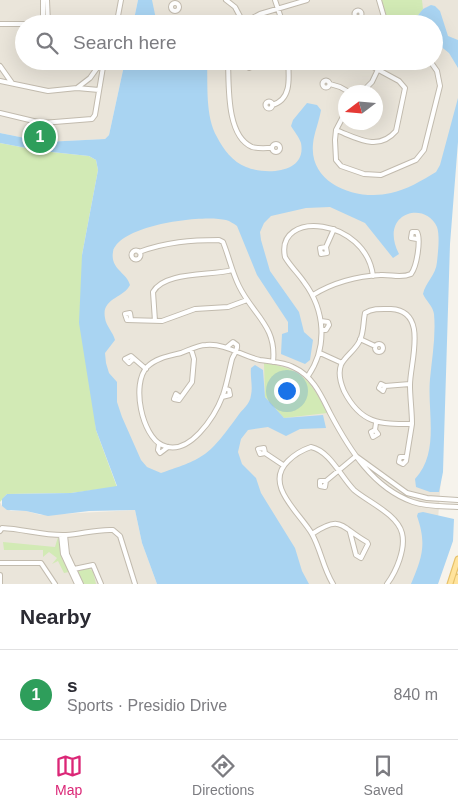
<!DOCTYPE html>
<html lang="en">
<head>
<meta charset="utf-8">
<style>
  body { margin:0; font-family:Helvetica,sans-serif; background:#f7f7f7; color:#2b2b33 }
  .compass { position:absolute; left:338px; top:85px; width:45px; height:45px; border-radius:50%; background:#fff; box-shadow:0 5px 20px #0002; rotate:254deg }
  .you { position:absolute; left:286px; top:390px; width:18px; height:18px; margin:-12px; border:4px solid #fff; border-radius:50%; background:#1a73e8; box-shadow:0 0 0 8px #1a73e833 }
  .badge { display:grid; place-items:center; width:32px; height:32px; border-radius:50%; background:#db2777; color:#fff; font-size:16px; font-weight:700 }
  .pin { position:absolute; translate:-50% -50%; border:2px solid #fff; box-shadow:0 1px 5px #0006 }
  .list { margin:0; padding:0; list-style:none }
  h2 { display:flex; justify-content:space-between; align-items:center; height:65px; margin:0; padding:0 20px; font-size:21px }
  h2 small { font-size:16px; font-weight:400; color:#7c7c81 }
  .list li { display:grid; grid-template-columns:32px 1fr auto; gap:15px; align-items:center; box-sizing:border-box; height:90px; padding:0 20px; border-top:1px solid #e1e1e2 }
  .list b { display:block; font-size:19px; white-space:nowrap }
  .list p { margin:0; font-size:16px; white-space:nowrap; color:#7c7c81 }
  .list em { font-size:16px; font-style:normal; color:#7c7c81 }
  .icon { flex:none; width:28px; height:28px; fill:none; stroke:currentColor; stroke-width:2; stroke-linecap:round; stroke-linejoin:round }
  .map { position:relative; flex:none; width:458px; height:584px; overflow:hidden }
  .search { position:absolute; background:#fff; box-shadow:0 5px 20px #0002; left:15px; right:15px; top:15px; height:55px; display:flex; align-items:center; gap:12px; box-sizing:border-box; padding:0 18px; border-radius:28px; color:#7c7c81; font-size:19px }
  .sheet { height:155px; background:#fff }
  nav { display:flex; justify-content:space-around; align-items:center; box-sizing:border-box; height:70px; border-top:1px solid #e1e1e2; background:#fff; font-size:14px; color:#7c7c81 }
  nav a { display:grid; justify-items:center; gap:2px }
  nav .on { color:#db2777 }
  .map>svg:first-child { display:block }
  .residential { fill:#eae5da; fill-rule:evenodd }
  .green { fill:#d2eab5 }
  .water { fill:#a9d4f2 }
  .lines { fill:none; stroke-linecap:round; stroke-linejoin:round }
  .minor-casing { stroke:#c2bbae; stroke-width:6 }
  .major-casing { stroke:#e6c16a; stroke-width:7 }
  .minor { stroke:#fff; stroke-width:4 }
  .major { stroke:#ffe39c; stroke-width:4.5 }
</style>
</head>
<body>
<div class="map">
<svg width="458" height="584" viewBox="0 0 458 584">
  <rect width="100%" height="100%" fill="#f6f3ec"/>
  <path class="residential" d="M0,0H138L133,24H24V61H125L109,135L105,139L45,142L0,133Z
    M148,0H458V124L440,215L441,478L435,562L422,584H298L157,479L128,469L87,323L181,61H434V24H145ZM346,92H376V122H346Z
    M0,502L2,506L11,511H26L41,515L135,510L142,543L157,584H0Z"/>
  <path class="green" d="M379,0H422L423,9L411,24L386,21Z
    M0,143L42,151L89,156L96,160L98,170L82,255L96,430L117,487L71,493L7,494L0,502Z
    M264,363C301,368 311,380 327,413L284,418L265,397Z
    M58,537L62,559L69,572L64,573L58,561L52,564L57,558L49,552L43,557V550H4L3,542L55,547Z
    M88,567C93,569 96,573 96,578L93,570L87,568L93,571L96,584H83L78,571Z"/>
  <path class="water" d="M138,0H152L157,24H133Z
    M431,5L435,6L440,11L448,36L458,40V68L449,53L434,41V24H411L423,9Z
    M125,61H207C208,85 205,116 217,137C223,149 233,162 246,167C265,175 307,174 301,143C299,137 294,131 291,126L293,120L307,103L317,105L321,110C319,122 314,133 313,144C309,185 358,201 391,193C406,190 423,180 436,172L440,165L458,98V142L450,244L443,472L439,492H430L416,487L415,479C440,452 427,412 430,379C432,358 436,336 434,314C433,306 426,301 423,294C425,283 436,275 437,262C438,252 440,236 437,227C425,200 378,213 399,254L393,258L365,223L330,207L306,208L271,216L264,223L260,232L261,240L270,271L299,312L304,332L313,340L310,360L305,364L281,354L282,334L288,332V322L257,275L237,226C234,224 230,221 226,220C203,214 118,225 113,252C110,269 127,273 130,285C124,298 101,298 105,318C106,326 113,332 115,340L105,353L106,363L109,373L117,382V402L122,417L141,460L147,467L161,473C206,458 209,455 237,417C242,409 250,405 251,395C253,387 250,377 251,368L255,365L263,370L265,397L284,418L323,415L326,428L300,429L286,436L268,427L248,430L241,439L238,452L242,464L256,478L261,493L295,548L302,571L309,584H157L142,543L135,510L89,511L48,516L26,511L7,510L2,506V499L7,494L71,493L117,486L96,430L79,323L82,255L98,170L96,160L89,156L42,151L0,143V133L45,142L105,139L109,135Z
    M423,512L454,519L453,541L438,584H411C422,557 427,545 417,516L418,513Z"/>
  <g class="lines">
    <defs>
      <path id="minor" d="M43,0V23
        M47,0L48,23
        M226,0L235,7L243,22
        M275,0L283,24
        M379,0L386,24
        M171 7a4 4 0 1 1 8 0a4 4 0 1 1-8 0Z
        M354.5 14a3.5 3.5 0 1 1 7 0a3.5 3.5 0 1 1-7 0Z
        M360,17L364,24
        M0,24H110
        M23,24L24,40
        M113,24L118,16L121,0
        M241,24L260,14L307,0
        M317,24L320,20L324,24
        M228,61C229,85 226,136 252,147C258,149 266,148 272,148
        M246,61V65L249,68L253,66V61
        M228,65L245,64
        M0,66L12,83
        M322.5 84a3.5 3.5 0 1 1 7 0a3.5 3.5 0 1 1-7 0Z
        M0,81L48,91L77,88L99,90
        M330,84L340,87L349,92
        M77,88L90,78L102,61
        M362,92L372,82L382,61
        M265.5 105a3.5 3.5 0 1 1 7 0a3.5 3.5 0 1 1-7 0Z
        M272,105C292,100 289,77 288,61
        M346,111L336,130L335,140L336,160L341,166L364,174L381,175L416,160L424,150L440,86L437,71L430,61
        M0,113L42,123L92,119L95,115L104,61
        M336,130C357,138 378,152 396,131L405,88L399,81L362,61
        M272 148a4 4 0 1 1 8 0a4 4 0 1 1-8 0Z
        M326,247L320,248L321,254L327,253L326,247L334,229
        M131.5 255a4.5 4.5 0 1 1 9 0a4.5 4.5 0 1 1-9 0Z
        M139,252C166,242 191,240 219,240L223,242C229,257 232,272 239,286C253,315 277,326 273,362
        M313,295C332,283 357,276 380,275C391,274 400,279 411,274C417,266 421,240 417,232H412L411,238L417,239
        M131,319L130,313L125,314L127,320L162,321L195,309L228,307L247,300
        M155,321L153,292C164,271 212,276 232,270
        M321,321L328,322L329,325L326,330H322
        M360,339L375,346
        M375 348a4 4 0 1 1 8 0a4 4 0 1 1-8 0Z
        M227,347L233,342L237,345C238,350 234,354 232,359C229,371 227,383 223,395C215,416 189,458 162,445C142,436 131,384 147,367C156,358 169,356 181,353C189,350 198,345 206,345C225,343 242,356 260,360C272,362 283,362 293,367C313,376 321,395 330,413C349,449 373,488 413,502C427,507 443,506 458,507
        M320,353L342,363
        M132,360L129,363L125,359L131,356L146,369
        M308,376C328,347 325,310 304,282C298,273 290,266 285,257C275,209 366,218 373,276
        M385,386L383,391L379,388L381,384L385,386L410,384
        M180,397L176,394L174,399L179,400L192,382L194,359L191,349
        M222,397L230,395L229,390L225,388
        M375,430L371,432L373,437L378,434L375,430L376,423
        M159,444L158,450L160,453L168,447
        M265,453L260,454L258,449L264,448L265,453L283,465
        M356,456L407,493L427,498L458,500
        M405,457H400L399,462L403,464L406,461L412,424C379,424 361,424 344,391C341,384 338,373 341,365C345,356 356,350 360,340C364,332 363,322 365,313C373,308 382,309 391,309C429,311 410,362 410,385C410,398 412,411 412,424
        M326,481H320V486L325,487L326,481L356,456
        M0,531L2,528C24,529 44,536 66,535C82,534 97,529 113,530L120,536L135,584
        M312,534C342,514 340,527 367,542L368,544L361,558L356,555L350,532
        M61,535L63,554L77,584
        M65,535L67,554L81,584
        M0,563H41L55,584
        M74,569L93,565L101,584
        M0,575V584
        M333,584C323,568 321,550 312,534C300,513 263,485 288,461C295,454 302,450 311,447C330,451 341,477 354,490C368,502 397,514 402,533C406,549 396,572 387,584"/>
      <path id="major" d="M450,584L458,559
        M456,584L458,577"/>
    </defs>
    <use href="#minor" class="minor-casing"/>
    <use href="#major" class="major-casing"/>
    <use href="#minor" class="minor"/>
    <use href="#major" class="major"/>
  </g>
</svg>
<svg class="compass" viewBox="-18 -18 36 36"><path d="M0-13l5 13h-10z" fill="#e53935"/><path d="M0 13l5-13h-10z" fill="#7c7c81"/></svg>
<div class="you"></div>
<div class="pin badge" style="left:40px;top:137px;background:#2e9e5b">1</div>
<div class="search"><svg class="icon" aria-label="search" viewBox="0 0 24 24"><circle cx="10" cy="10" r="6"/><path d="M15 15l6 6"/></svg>Search here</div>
</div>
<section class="sheet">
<h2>Nearby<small></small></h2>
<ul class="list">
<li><span class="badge" style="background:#2e9e5b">1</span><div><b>s</b><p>Sports · Presidio Drive</p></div><em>840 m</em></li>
</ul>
</section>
<nav>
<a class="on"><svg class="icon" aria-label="map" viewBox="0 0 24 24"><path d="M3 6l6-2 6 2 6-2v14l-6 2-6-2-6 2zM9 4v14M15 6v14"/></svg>Map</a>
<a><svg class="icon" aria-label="directions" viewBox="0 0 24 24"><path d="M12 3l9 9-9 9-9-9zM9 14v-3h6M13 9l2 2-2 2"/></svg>Directions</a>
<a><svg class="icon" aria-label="saved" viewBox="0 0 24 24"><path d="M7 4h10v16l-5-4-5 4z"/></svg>Saved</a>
</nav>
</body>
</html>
